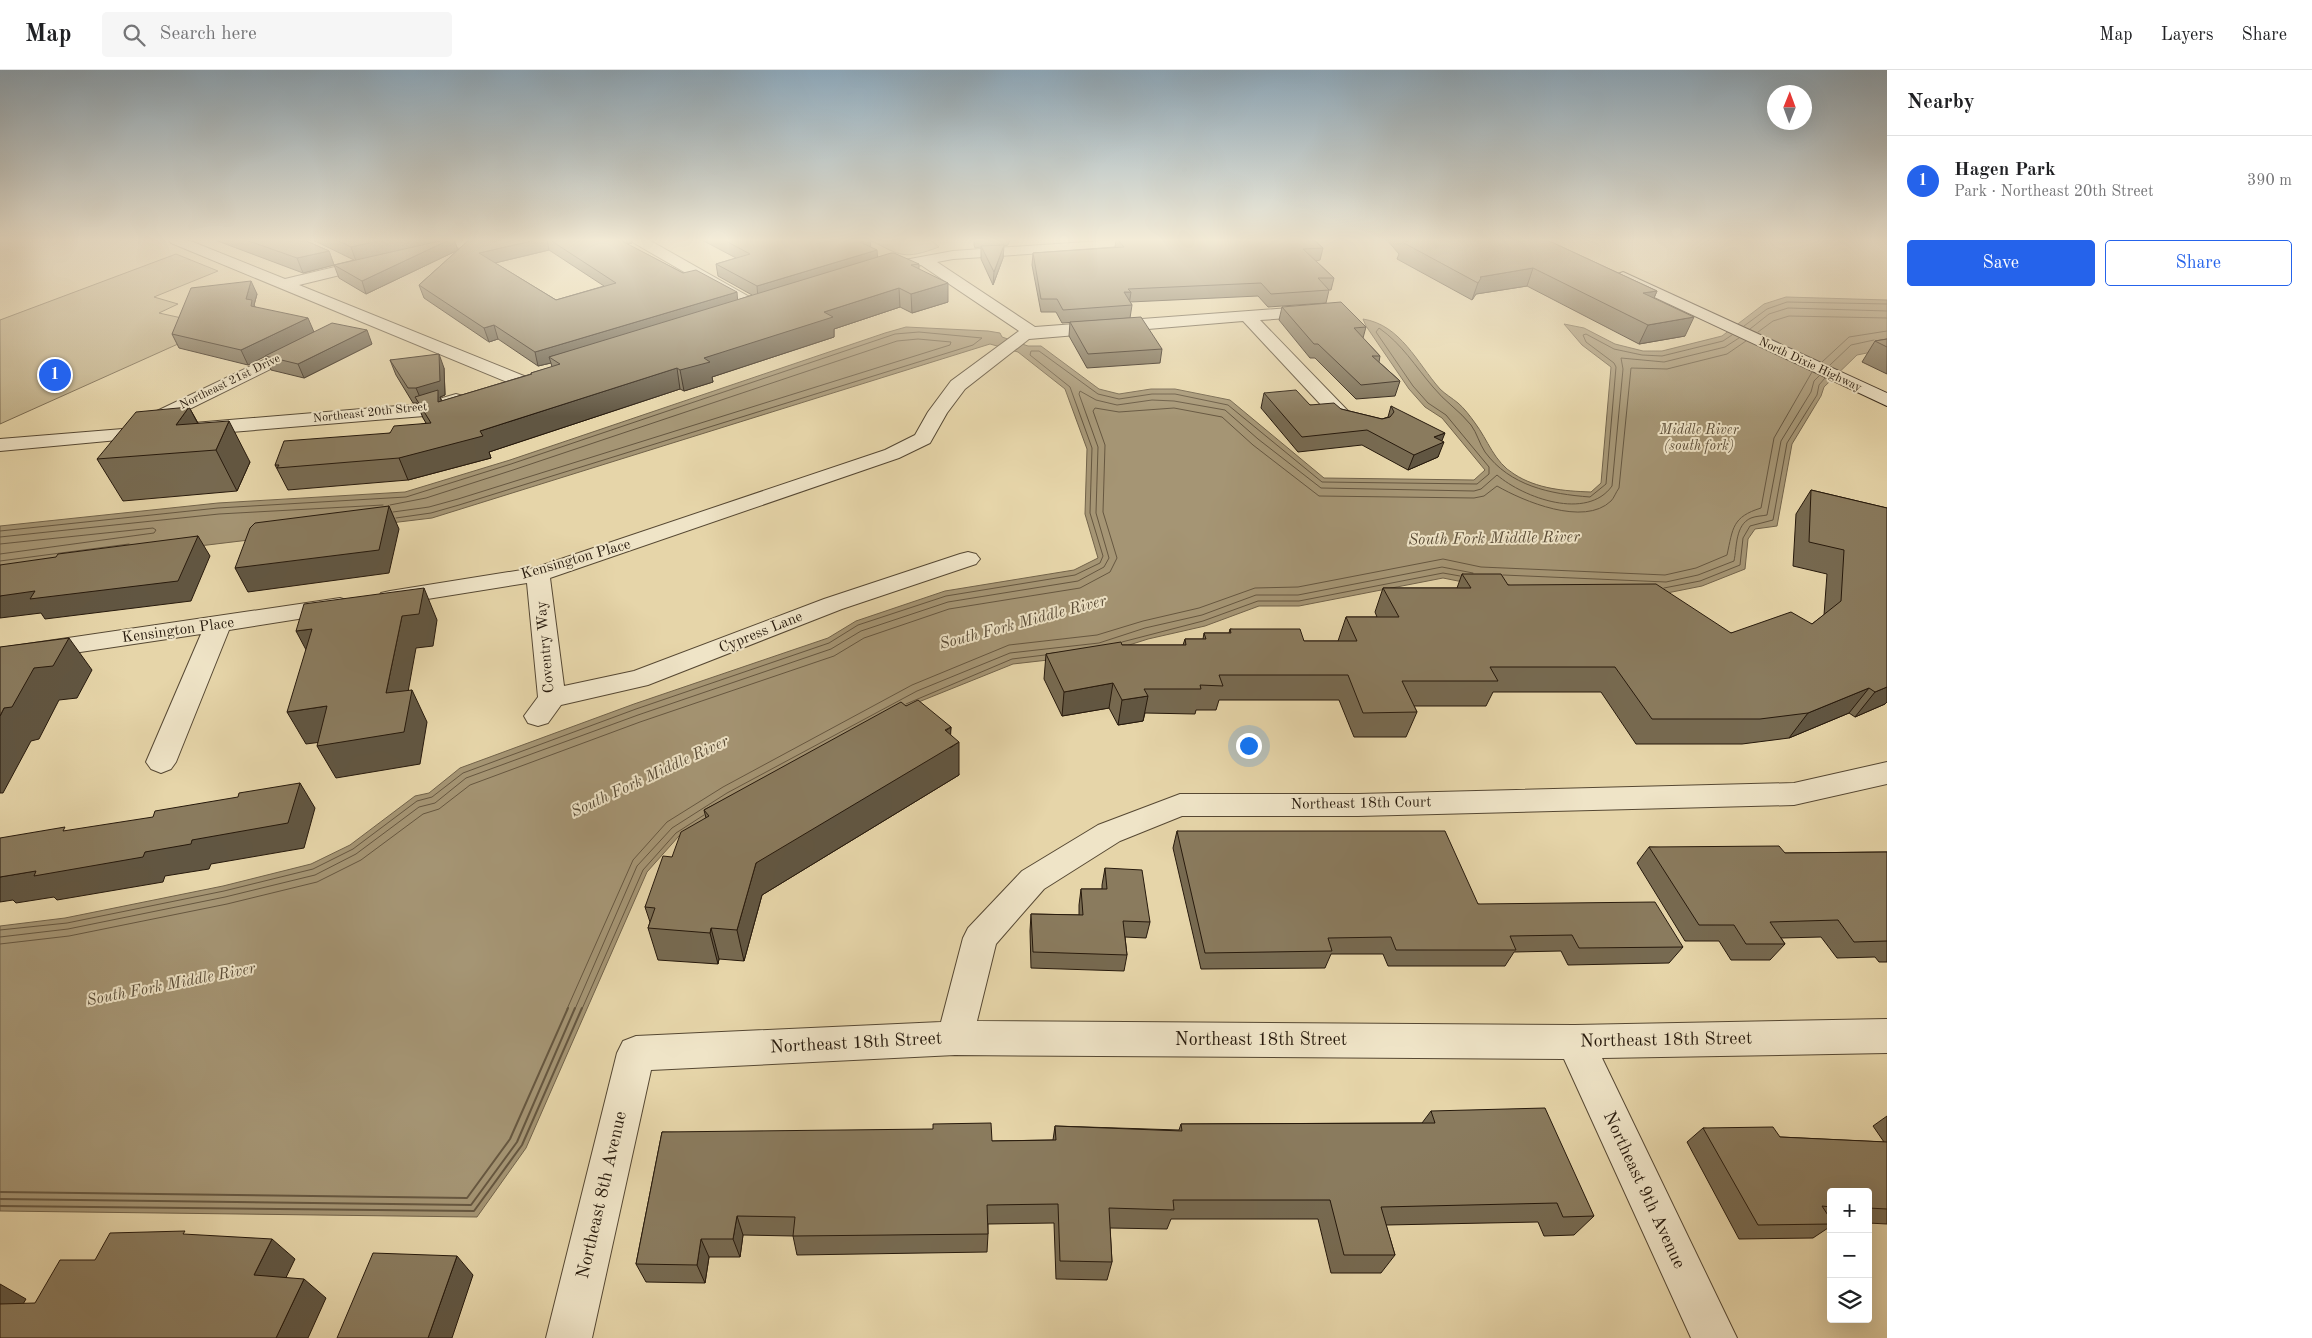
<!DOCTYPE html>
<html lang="en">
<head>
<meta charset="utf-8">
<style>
  body { margin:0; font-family:"Old Standard TT",serif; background:#f6f6f6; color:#202124 }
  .controls { position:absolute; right:15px; bottom:15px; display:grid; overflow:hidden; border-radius:5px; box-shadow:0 5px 20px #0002 }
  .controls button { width:45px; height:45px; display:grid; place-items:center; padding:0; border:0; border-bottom:1px solid #e0e0e0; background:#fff; color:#202124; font:25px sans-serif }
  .compass { position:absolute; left:1767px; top:15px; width:45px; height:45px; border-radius:50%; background:#fff; box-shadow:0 5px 20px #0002; rotate:1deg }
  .you { position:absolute; left:1248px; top:675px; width:18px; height:18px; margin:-12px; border:4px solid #fff; border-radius:50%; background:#1a73e8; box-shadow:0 0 0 8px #1a73e833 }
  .badge { display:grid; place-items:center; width:32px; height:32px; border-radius:50%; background:#2563eb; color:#fff; font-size:16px; font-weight:700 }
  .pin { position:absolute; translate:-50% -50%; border:2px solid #fff; box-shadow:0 1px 5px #0006 }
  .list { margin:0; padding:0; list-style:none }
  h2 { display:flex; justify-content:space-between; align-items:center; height:65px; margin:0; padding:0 20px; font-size:21px }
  h2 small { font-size:16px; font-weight:400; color:#757577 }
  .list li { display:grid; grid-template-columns:32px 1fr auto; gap:15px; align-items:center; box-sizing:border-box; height:90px; padding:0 20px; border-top:1px solid #e0e0e0 }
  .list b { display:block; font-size:19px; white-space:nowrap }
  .list p { margin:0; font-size:16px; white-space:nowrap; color:#757577 }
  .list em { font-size:16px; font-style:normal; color:#757577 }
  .actions { display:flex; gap:10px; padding:15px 20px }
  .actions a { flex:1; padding:11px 0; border:1px solid #2563eb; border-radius:5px; text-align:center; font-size:18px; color:#2563eb }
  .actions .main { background:#2563eb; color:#fff }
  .icon { flex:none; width:28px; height:28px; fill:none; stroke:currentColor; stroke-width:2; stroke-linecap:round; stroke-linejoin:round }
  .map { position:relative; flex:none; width:1887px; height:1268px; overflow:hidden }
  header { display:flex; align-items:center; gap:30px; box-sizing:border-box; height:70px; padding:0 25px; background:#fff; border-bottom:1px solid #e0e0e0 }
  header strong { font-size:24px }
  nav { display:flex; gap:28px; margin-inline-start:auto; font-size:18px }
  .search { width:350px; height:45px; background:#f6f6f6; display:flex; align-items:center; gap:12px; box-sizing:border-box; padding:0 18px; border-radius:5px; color:#757577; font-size:19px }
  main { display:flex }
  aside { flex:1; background:#fff }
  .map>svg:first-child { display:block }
  .green { fill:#c5b58e; stroke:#76674d }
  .water { fill:#a59574; stroke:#72634a }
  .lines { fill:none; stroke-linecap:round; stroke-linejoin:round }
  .shore-far1 { stroke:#665740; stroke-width:1 }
  .shore { stroke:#665740; stroke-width:2 }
  .street-casing { stroke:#564833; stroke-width:2 }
  .secondary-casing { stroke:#26190c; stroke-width:2 }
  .street { fill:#efe4c7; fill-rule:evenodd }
  .secondary { fill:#efe4c7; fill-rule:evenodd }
  .wall { fill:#776a51; stroke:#26190c; fill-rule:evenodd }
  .shaded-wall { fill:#615642; stroke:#26190c }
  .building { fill:#8a7b5e; stroke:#26190c }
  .labels { text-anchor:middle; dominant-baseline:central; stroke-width:4; stroke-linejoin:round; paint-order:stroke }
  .far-street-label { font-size:12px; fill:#26190c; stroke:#efe4c7 }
  .far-water-label { font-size:14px; font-style:italic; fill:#594b36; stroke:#efe4c7 }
  .street-label { font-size:15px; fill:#26190c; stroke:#efe4c7 }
  .water-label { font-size:16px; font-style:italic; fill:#594b36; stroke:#efe4c7 }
  .near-street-label { font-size:18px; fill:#26190c; stroke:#efe4c7 }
</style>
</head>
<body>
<header>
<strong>Map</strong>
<div class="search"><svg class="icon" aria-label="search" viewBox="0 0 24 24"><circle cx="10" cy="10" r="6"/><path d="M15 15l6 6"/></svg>Search here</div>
<nav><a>Map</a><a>Layers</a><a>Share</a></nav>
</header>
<main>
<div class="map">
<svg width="1887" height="1268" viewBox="0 0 1887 1268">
  <rect width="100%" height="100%" fill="#e6d5a9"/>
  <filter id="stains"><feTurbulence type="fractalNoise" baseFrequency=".004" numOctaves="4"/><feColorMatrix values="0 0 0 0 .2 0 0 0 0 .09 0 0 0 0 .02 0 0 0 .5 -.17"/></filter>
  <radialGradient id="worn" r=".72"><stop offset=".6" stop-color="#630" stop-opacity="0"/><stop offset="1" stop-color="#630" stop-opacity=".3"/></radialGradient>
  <path class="green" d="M870,170H931L939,177C904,190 901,186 870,170Z
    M176,184L218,201L154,227L178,234L159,243L218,256L0,354V250Z"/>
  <path class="water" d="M1786,227L1887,230V279L1857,285L1824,317L1821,326L1792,374L1777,456L1755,459L1748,469L1745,499L1702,516L1667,523L1478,515L1443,508L1299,536H1259L1205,556L1148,569L1101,584L1013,594L921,631L733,732L679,766L647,802L526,1078L477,1147L0,1141V856L65,848L223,816L311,794L350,775L415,726L429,723L460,698L634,634L828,568L856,551L945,521L1074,500L1098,488L1085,444L1087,379L1065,319L1018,282L990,274L432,448L91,489L0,502V456L218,433L405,422L510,390L885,263L906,257L988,261L1000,263L1002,267L1028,276H1041L1099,319L1119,324L1151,319H1175L1230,330L1324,408L1474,410L1485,400L1442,348L1425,337L1409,319L1366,256L1363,249C1401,255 1417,293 1440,319C1445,324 1452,328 1458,333C1464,338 1470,346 1475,353C1488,370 1494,392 1514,404C1537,419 1564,421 1591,422L1601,413L1611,297L1582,275L1564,254L1584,258L1615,274L1643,281H1662L1722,266L1764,234Z"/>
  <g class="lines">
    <path class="shore-far1" d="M1744,256L1767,239L1787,232L1887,234
      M1750,259L1769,244L1788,238L1887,241
      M1758,262L1773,251L1789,246L1887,248
      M1822,292L1849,267L1887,261
      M1830,295L1851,275L1874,270
      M390,435L426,428L513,400L897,271L918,269L951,272L950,275L458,429L429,437L393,442
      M0,461L218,438L406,427L511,394L895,264L919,262L982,268L973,275L459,435L431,443L396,448
      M0,467L219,444L383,435
      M0,474L153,458L156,460L154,463L0,484
      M0,491L129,474
      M1503,505L1666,512L1698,505L1734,491C1737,477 1735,455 1751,448C1756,446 1762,446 1767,445L1781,371L1811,322L1814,311L1819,306
      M1664,518L1700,511L1740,495L1743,468L1750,456L1773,450L1787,373L1817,325L1819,315L1825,308
      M1122,572L1203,551L1258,531H1299L1443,503L1460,506
      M906,634L1012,589L1045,585
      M0,860L67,853L224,821L313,799L353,779L417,731L432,727L463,703L636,639L829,573L858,555L946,526L1075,505L1100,493L1103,486L1090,443L1092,378L1070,317L1030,285L1031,281H1039L1098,324L1119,329L1152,324H1175L1228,335L1322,412L1477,414L1489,404V397L1446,345L1428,333L1413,316L1376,262L1379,258C1402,274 1415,296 1433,317C1444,331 1460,341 1471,355C1477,363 1479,373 1485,382C1510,416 1550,424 1590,427L1606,414L1616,297L1614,293L1586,272L1583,265L1586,264L1614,279L1642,285L1662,286L1723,271L1732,265
      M0,867L68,859L225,827L315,805L356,784L419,737L435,733L466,708L638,645L831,579L861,561L948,532L1078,511L1104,497L1109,488L1096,443L1098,377L1079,324L1080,321L1096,330L1117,335L1152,330L1174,331L1225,340L1258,369L1321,418L1474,421L1481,419L1497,405C1524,428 1587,451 1612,416L1623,299L1621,288L1664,292L1725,277L1739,268
      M0,874L69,866L227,834L317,812L361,790L423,744L439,739L470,715L640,652L834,586L864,568L949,539L1080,518L1110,502L1117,488L1103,442L1105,375L1093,341L1095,338L1119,342L1174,338L1222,347L1253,375L1319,426L1474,428L1484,426L1497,416C1523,431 1584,457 1611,431C1614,428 1616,422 1619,418L1631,298L1667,299L1727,284L1746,271
      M567,939L633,790L667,752L723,717L912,615L1009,575L1097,565L1143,551L1199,538L1255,518L1298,517L1443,489L1481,497L1665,505L1696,498L1727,485C1733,458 1732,447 1761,438L1774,368L1812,302
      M575,939L637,796L672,758L727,723L917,621L1010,583L1099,573L1145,558L1202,545L1256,525H1298L1442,497L1473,503
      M582,939L643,800L676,763L704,745"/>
    <path class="shore" d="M0,1122L467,1128L510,1069L568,938
      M0,1129L471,1135L517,1072L575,938
      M0,1136L474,1141L522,1075L582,938"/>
    <defs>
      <path id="street" d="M169,170H188L285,209L372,188L377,190L380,193L377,196L299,215L524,306L527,310L524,314H512L171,173Z
        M456,170H483L481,173L419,186L412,182L414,179Z
        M632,170H649L762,234L764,237L762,240H750L634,173Z
        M1116,170H1188L1181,174L953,189L937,192L1035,257L1316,236L1322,238L1324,241L1322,244L1316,246L1260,250L1350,343L1367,347L1370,351L1367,355L1360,357L1337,352L1243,251L1029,269L965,319L947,343L930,373L899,388L550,508L564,616L634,601L824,529L960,484L968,482L976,484L980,489L976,494L842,539L648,615L561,635L548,653L538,656L528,653L524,646L538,627L527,513L390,535L381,533L378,528L381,523L390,521L534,498L885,380L915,365L928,342L951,311L1019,261L921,195L877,204L872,202L869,199L872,196L953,181Z
        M301,272L307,273L310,277L307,281L155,356L161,358L164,362L161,366L0,381V369L135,358L133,355L136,351Z
        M456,324L463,326L465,330L463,334L424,346L194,365L187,363L184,359L187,355L194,353L422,334Z
        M340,528L349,531L352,536L349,541L229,560L176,692L171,699L161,703L151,699L146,692L201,564L0,594V578Z
        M1887,692V714L1794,735L1358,746H1182L1120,771L1044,819L996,874L977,951L1575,955L1887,949V983L1602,988L1737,1268H1691L1564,989L955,985L651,1000L592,1268H546L617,983L623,971L636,966L941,952L963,868L968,858L1022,801L1098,755L1180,724H1358L1794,713Z"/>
      <path id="secondary" d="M1623,202L1887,323V336L1618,210L1615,207L1618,204Z"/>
    </defs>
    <use href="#street" class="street-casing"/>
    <use href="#secondary" class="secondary-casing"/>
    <use href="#street" class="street"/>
    <use href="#secondary" class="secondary"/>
  </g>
  <path class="wall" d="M215,170H304L329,181L334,195L303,203Z
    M313,170H454L458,180L366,224L339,208L334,195L354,190Z
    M469,170H631L632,173L627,174L683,203L738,230L752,225L718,206L716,194L736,188L702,170H870V177L877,187L919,194V199L948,232L912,243L900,237L834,259V267L712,307L713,312L684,321L680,319L489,382L491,388L408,410L288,420L275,395L426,353L423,348L417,333H413L396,305L390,290L444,298L445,325L440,327L442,331L531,304V303L552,297L551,293L538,296L498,269L489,272L424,228L419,215ZM549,180L604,216L556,230L495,193Z
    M974,170H1010L1008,175L1004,176L1003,188L993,215L981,189V177L975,178L974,175Z
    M1116,170H1314L1323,178L1320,190L1316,191L1334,208L1331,220H1329L1326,233L1268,237L1258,226L1130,232L1132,235L1130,248L1062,253L1056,242H1041L1032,195L1033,183L1115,177Z
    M1387,170H1547L1657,221L1654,228L1685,266L1639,274L1527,216L1476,224L1472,230L1397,189L1399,184Z
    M257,224L254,235L255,237L314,262L372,274L304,308L271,300L265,286L248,295L179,278L172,264Z
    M1282,237L1366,257L1363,268L1380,286L1379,292L1400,311L1395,326L1356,329L1315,288H1310L1279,250Z
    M1070,252L1162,279L1160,293L1087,298L1069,266Z
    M1887,269V304L1862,292L1875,271Z
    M1264,323L1310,335L1341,339L1382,349L1388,347L1391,336L1442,371L1438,387L1408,400L1362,375L1298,382L1261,338Z
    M189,337L198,353L250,392L237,421L123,431L97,389Z
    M1811,420L1887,438L1885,634L1855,647L1849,643L1789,668L1742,674H1636L1601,622H1493L1486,636H1414L1417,642L1406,667H1354L1339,630H1219L1216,640H1196L1195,644L1145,643L1143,651L1118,655L1109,638L1062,646L1044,609L1046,584L1122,575H1183L1185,569H1203L1204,563H1229L1230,559L1304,571H1338L1346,547H1377L1375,542L1383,518H1457L1462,504L1508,515L1731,563L1812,554L1824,545L1827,504L1793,496L1796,444Z
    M906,636L951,657L950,665L959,705L762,825L744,891L719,889L718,894L658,890L648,858L650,852L645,837L672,787L706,748L704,740Z
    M1177,761L1478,834L1683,877L1669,893L1568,895L1561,881L1514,882L1505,896H1388L1383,884H1331L1325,898L1201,899L1173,778Z
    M1649,777L1785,783L1887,782V892H1879L1875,887L1837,888L1821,867L1781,868L1785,874L1770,890H1731L1719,871H1685L1637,793Z
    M1105,798L1150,852L1146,868L1125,867L1127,885L1124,901L1031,898L1030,861L1031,844L1079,845V835L1081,819H1102V815Z
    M1431,1041L1594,1146L1574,1165L1544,1166L1538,1152L1386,1155L1395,1185L1381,1203H1331L1318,1149H1171L1167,1159L1110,1158L1112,1192L1107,1210L1056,1209L1054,1153L988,1154V1164L987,1182L797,1185L793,1166L743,1165L740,1187H709L705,1213L646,1212L636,1194L662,1062L992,1071L1053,1070L1055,1056L1179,1060L1181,1054L1422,1053Z
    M1887,1046V1154L1868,1153V1122H1831V1156L1813,1168L1739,1169L1687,1072L1703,1058L1780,1067L1884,1072L1873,1056Z"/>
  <path class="shaded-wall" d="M382,170H449L356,191L351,177Z
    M449,170H454L458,180L366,224L362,211Z
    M536,170H547L549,180L482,196L479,183Z
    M612,170H631L632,173L614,177Z
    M866,170H870L871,181L860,172Z
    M1004,175L1003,188L993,215L994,202Z
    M877,180L878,193L758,229L757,216Z
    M329,181L334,195L303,203L297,188Z
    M1533,198L1527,216L1476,224L1472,230L1480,207Z
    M251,211L257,224L254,235L258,244L253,240L246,229Z
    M948,213V232L912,243L911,224Z
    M899,218L900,237L834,259V267L712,307L713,312L684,321L680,300L704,288L824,242Z
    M1657,221L1649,239L1643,223Z
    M737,222L738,235L549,287L551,293L538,296L535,282Z
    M1124,222H1131L1129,235Z
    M1694,247L1685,266L1639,274L1648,255Z
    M308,248L314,262L248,295L241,280Z
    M494,255L498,269L489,272L484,258Z
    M367,260L372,274L304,308L298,294Z
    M439,284L444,298L445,325L440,327L445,341L422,332L416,318Z
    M677,298L680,319L489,382L491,388L408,410L399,388L480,361Z
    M189,337L211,378L176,355Z
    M229,351L250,392L237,421L216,380Z
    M1445,363L1441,373L1444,372L1438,387L1408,400L1414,385L1434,367Z
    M389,436L399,459L389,503L248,522L235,498Z
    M198,466L210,486L191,531L45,549L41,543L0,548V526Z
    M424,518L437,550L433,576L416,578L402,655L386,623L402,546Z
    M312,559L313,593L296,561Z
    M69,568L92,600L77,628L59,630L39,669L31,671L3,723H0V646L4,638L34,598Z
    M1113,613L1109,638L1062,646L1064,622Z
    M1887,617V632L1885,634L1855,647L1875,622Z
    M1869,618L1849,643L1789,668L1808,643Z
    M412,620L427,652L420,694L336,708L317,676Z
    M1148,626L1143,651L1118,655L1122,630Z
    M327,636L345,669L306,674L287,642Z
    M951,657L950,678L959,672V705L762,825L744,891L737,860L756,793Z
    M300,713L315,738L304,778L211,794L209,799L165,806L163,812L57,830L54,827L16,833L13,830L0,832V807L145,782L192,770Z
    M711,858L719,889L718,894L710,863Z
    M737,1146L743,1165L740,1187L733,1169Z
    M272,1169L295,1189L278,1224L254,1205Z
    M701,1169L709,1187L705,1213L697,1195Z
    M457,1186L473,1205L452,1268H428Z
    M304,1209L326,1228L308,1268H276Z
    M0,1214L26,1229L12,1253L0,1246Z"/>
  <path class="building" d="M246,170H304L329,181L297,188Z
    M337,170H382L351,177Z
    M444,170H449L362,211L334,195Z
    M469,170H536L479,183L556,230L616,213L550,170H620L683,203L696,200L737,222L535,282L494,255L484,258L419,215Z
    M724,170H866L860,172L877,180L757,216L716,194L750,184Z
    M1118,170H1314L1323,178L1303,179L1334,208H1318L1329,220L1271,224L1261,213L1128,219L1131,222H1124L1132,235L1063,240L1057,229H1041L1033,183L1124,177Z
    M1406,170H1547L1657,221L1643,223L1694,247L1648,255L1533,198L1480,207L1481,208L1478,213L1402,172L1408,171Z
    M1004,175L994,202L981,176Z
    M891,183H894L919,194L911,195L948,213L911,224L899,218L824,242L833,247L704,288L710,292L680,300L677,298L480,361L483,366L399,388L277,398L279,395H275L284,371L390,363L394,356L431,353L415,327L438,320V332L532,304L531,303L560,294L549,287Z
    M251,211L246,229L252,230L251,236L308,248L241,280L172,264L191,218Z
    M1341,232L1366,257L1354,258L1380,286H1372L1400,311L1361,315L1318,274H1314L1282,237Z
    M1141,247L1162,279L1088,284L1070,252Z
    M332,253L367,260L298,294L265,286Z
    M1887,269V277L1875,271Z
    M439,284L440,311L416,318H408L390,290Z
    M1296,320L1310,335L1334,333L1341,339L1382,349L1390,347L1394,342L1391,336L1445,363L1434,367L1444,372L1414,385L1367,360L1302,367L1264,323Z
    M189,337L176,355L229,351L216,380L97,389L136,342Z
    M1811,420L1887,438V617L1875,622L1869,618L1808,643L1760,649H1652L1615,597H1490L1498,611H1402L1417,642L1363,643L1348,605H1219L1223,616L1200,615L1201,619H1144L1148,626L1122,630L1113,613L1064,622L1046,584L1121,572L1122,575H1186L1185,569H1206L1204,563H1231L1230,559H1300L1304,571H1357L1346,547H1399L1383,518H1471L1462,504H1501L1508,515L1656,514L1731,563L1791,542L1812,554L1841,531L1844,480L1809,472Z
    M389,436L379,480L235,498L250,458L255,453Z
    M198,466L178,511L30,529L35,521L0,526V495L56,487L58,484Z
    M424,518L419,544L402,546L386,623L412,620L404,662L317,676L327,636L287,642L312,559L296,561L304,534Z
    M69,568L53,596L34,598L12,637L4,638L0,646V577Z
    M918,630L951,657L945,660L959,672L756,793L737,860L711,858L710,863L648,858L655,838L645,837L663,786L672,787L681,762L709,746L704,740L901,632L906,636Z
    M300,713L288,753L192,770L191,774L145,782L143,787L34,806L36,801L0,807V768L65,757L63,761L153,747L155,741L238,727L239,723Z
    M1177,761H1445L1478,834L1655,832L1683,877L1579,878L1572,865L1510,866L1516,880H1396L1391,867L1328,868L1332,881L1205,883Z
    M1779,776L1785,783L1887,782V871L1854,872L1838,850L1770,852L1785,874H1746L1734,855H1699L1649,777Z
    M1105,798L1142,800L1150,852L1123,851L1127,885L1033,882L1031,844L1083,845L1081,819H1107Z
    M1545,1038L1594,1146L1563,1147L1557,1133L1381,1137L1395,1185H1344L1330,1130H1173L1174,1140L1109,1138L1112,1192L1060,1191L1058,1134L987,1135L988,1164L793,1166L795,1147L737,1146L733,1169H701L697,1195L636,1194L662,1062L933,1059V1054L991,1053L992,1071L1056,1070L1055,1056L1182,1061L1181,1054L1435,1053L1431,1041Z
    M1773,1057L1780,1067L1887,1072V1139L1868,1138V1122H1831V1137L1822,1136L1831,1150V1154L1758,1155L1703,1058Z
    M185,1161L183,1164L272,1169L254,1205L304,1209L276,1268H0V1234L35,1233L60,1190H95L110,1163Z
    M373,1183L457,1186L428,1268H337Z"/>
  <linearGradient id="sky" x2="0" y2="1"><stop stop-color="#8da8ba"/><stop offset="0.49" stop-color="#f4ecd8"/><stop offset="1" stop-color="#f4ecd8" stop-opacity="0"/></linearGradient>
  <rect width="1887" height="347" fill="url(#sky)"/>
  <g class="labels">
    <g class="far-street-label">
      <text transform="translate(1810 295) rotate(25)">North Dixie Highway</text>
      <text transform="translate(230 312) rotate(-26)">Northeast 21st Drive</text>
      <text transform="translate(370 343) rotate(-6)">Northeast 20th Street</text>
    </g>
    <g class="far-water-label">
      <text x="1699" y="360">Middle River<tspan x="1699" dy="16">(south fork)</tspan></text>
    </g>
    <g class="street-label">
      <text transform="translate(576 490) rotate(-16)">Kensington Place</text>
      <text transform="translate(178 561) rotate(-8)">Kensington Place</text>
      <text transform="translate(761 563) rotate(-22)">Cypress Lane</text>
      <text transform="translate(546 577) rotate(-95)">Coventry Way</text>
      <text transform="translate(1361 734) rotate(-1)">Northeast 18th Court</text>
    </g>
    <g class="water-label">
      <text transform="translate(1494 469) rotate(-1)">South Fork Middle River</text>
      <text transform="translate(1023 553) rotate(-15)">South Fork Middle River</text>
      <text transform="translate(650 707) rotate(-25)">South Fork Middle River</text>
      <text transform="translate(171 915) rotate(-11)">South Fork Middle River</text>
    </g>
    <g class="near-street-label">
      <text x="1261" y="970">Northeast 18th Street</text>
      <text transform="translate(1666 970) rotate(-1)">Northeast 18th Street</text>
      <text transform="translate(856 973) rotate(-3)">Northeast 18th Street</text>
      <text transform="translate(1644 1120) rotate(65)">Northeast 9th Avenue</text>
      <text transform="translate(602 1125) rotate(-77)">Northeast 8th Avenue</text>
    </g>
  </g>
  <rect width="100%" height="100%" filter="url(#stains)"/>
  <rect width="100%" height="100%" fill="url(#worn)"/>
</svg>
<div class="controls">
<button>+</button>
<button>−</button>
<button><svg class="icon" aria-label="layers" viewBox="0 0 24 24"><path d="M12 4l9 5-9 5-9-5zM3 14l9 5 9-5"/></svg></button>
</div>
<svg class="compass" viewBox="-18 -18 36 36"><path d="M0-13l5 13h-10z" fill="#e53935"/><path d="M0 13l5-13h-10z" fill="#757577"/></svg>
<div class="you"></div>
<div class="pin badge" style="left:55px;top:305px">1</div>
</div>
<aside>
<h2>Nearby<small></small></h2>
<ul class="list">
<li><span class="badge">1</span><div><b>Hagen Park</b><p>Park · Northeast 20th Street</p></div><em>390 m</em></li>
</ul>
<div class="actions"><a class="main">Save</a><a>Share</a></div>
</aside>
</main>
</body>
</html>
